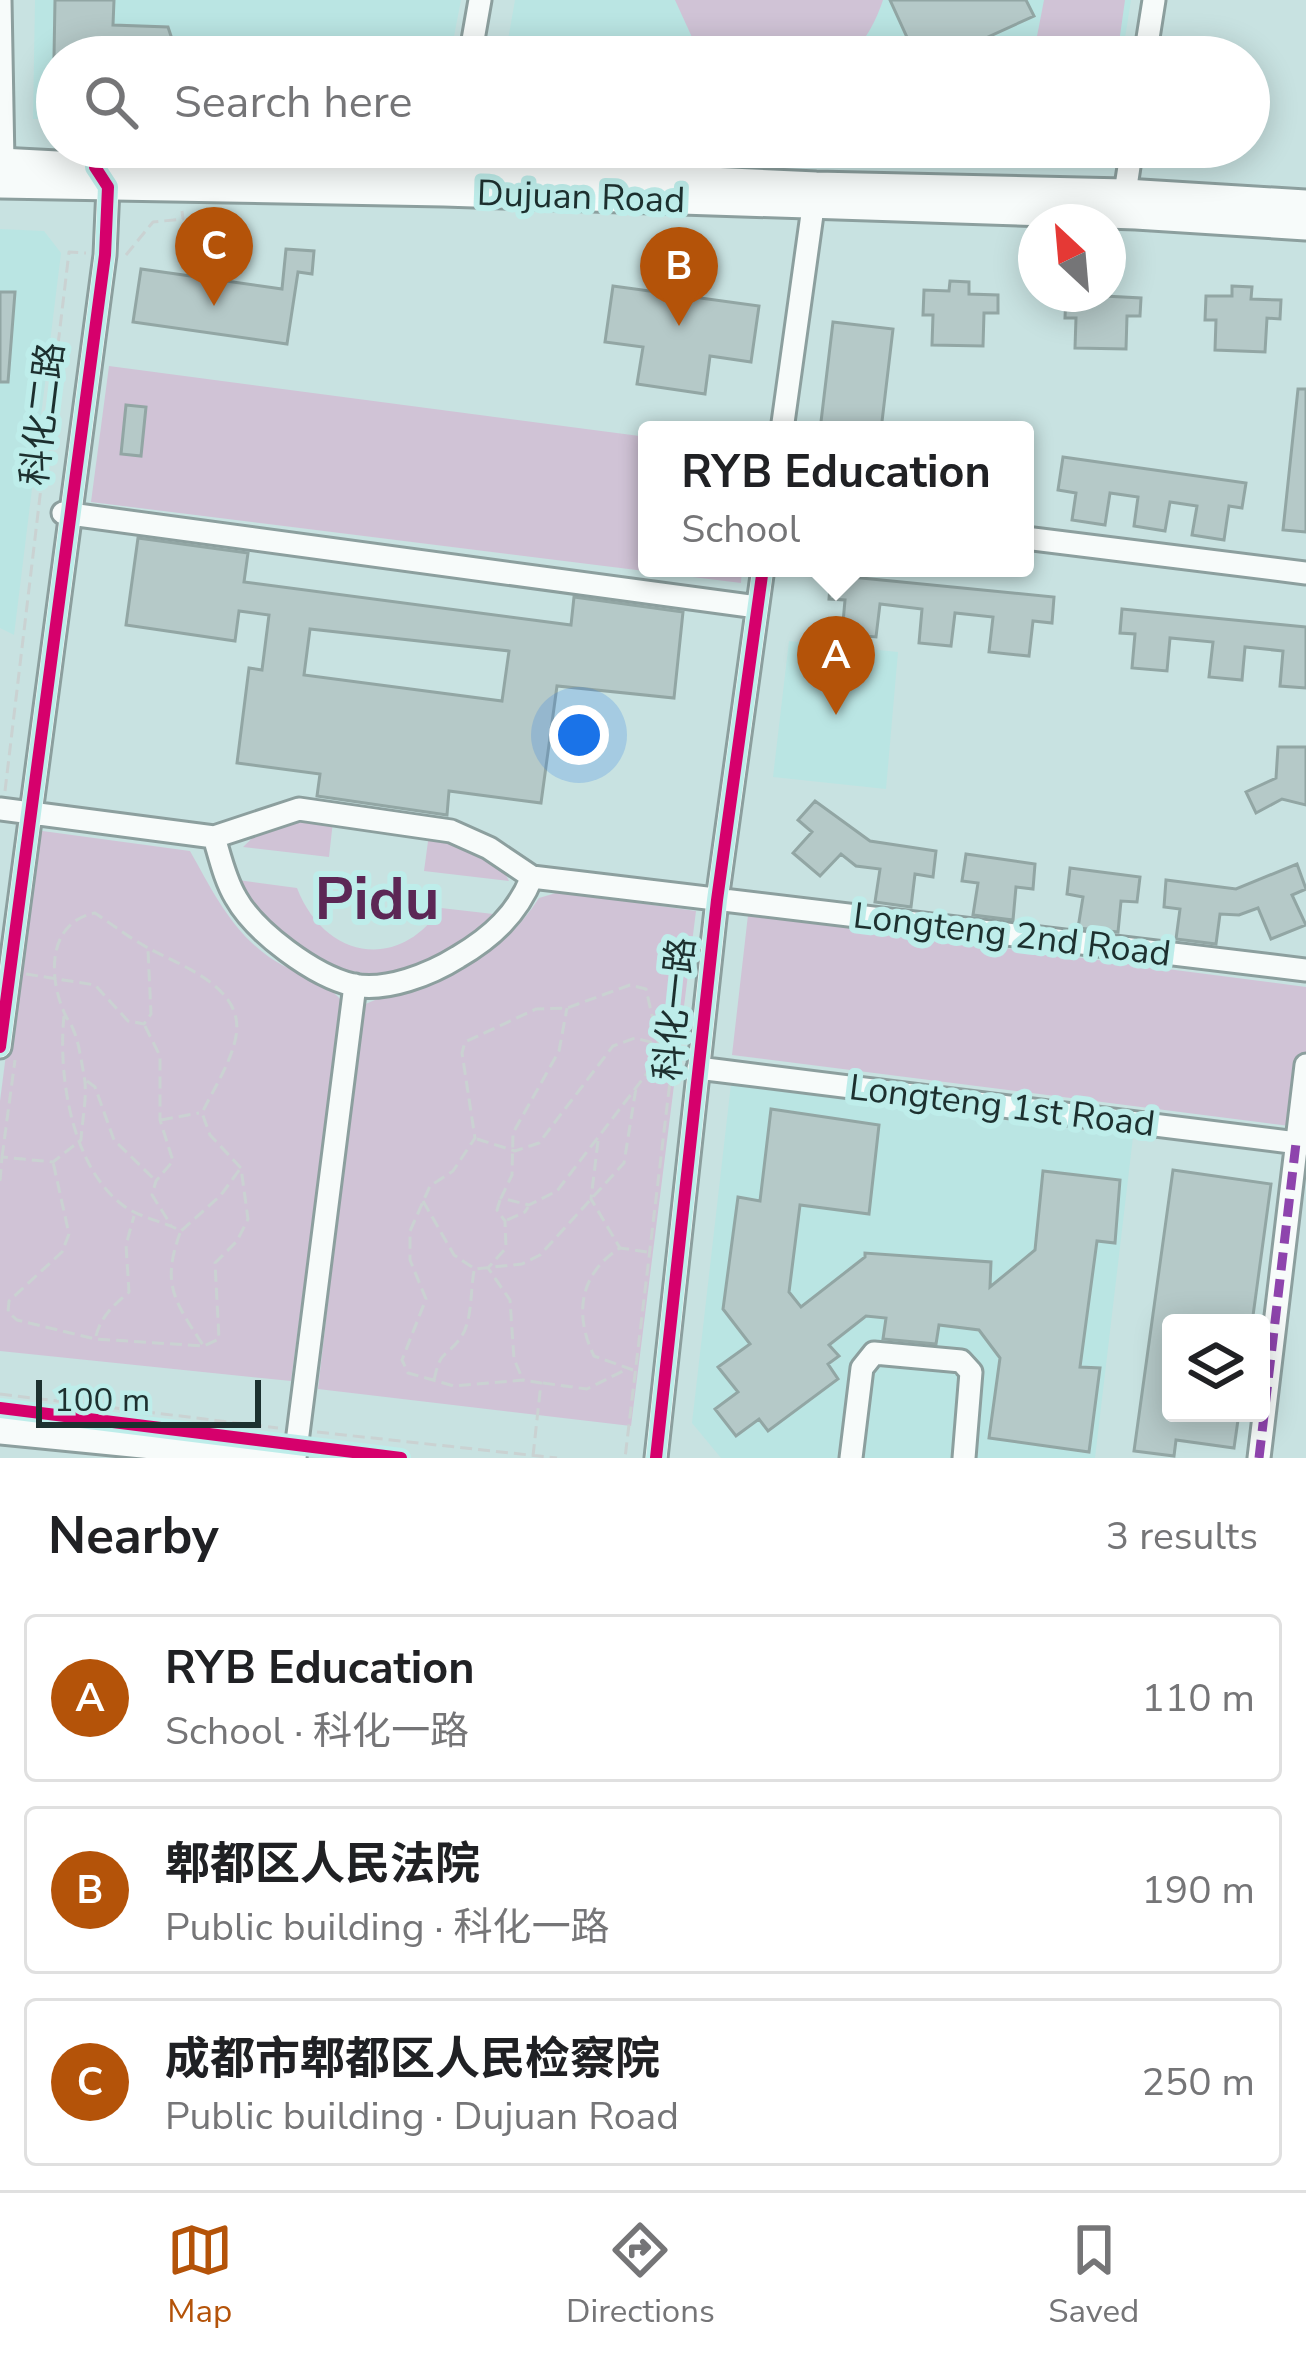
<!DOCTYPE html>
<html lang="en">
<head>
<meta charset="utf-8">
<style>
  body { margin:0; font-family:"Nunito Sans","Noto Sans SC",sans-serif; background:#f2f2f2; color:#202124 }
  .controls { position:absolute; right:36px; bottom:36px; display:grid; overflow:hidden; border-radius:12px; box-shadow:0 6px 30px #0003 }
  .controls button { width:108px; height:108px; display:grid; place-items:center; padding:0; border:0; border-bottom:3px solid #e0e0e0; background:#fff; color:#202124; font:60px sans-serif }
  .compass { position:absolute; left:1018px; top:204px; width:108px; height:108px; border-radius:50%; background:#fff; box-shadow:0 6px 30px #0003; rotate:334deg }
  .scale { position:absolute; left:36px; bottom:30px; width:225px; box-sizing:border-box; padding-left:12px; border:6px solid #1d302f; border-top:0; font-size:33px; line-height:42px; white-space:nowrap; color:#1d302f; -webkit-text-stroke:9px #beedea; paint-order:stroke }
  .you { position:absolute; left:579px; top:735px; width:42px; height:42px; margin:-30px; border:9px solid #fff; border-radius:50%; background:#1a73e8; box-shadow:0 0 0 18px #1a73e833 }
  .badge { display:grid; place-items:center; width:78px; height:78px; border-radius:50%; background:#b45309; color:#fff; font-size:39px; font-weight:700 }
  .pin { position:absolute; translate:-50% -99px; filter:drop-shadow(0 3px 6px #0008) }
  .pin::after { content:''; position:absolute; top:63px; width:42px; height:36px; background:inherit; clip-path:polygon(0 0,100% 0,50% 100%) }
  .popup { position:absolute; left:638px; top:421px; width:396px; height:156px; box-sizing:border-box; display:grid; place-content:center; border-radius:12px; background:#fff; filter:drop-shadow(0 3px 9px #0005); font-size:39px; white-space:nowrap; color:#757577 }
  .popup b { font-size:45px; color:#202124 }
  .popup::after { content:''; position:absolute; left:50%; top:100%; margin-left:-24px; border:24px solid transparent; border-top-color:#fff }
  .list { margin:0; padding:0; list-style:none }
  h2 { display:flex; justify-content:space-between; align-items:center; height:156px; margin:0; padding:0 48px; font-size:51px }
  h2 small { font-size:39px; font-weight:400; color:#757577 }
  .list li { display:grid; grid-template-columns:78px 1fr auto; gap:36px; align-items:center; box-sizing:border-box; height:168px; margin:0 24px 24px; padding:0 24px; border:3px solid #e0e0e0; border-radius:12px }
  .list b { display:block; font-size:45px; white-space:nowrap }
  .list p { margin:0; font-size:39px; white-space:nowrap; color:#757577 }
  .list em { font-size:39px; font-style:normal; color:#757577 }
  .icon { flex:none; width:66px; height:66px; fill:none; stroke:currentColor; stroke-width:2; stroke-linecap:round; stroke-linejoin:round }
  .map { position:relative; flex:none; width:1306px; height:1458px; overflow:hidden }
  .search { position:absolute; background:#fff; box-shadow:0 6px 30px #0003; left:36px; right:36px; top:36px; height:132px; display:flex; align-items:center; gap:30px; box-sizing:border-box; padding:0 42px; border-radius:66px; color:#757577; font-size:45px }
  .sheet { height:732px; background:#fff }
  nav { display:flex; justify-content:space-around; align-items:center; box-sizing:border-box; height:168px; border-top:3px solid #e0e0e0; background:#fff; font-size:33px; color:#757577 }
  nav a { display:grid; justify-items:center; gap:6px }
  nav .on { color:#b45309 }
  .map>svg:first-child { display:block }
  .built { fill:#bae5e3 }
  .green { fill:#d0c3d6 }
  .building { fill:#b5c9c8; stroke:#92a6a4; stroke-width:3; fill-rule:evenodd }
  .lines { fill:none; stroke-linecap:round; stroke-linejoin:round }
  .minor-casing { stroke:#8c9f9e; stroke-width:27 }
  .major-casing { stroke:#8c9f9e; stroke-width:33 }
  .path { stroke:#cad2d2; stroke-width:3; stroke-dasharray:12 6; stroke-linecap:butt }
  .minor { stroke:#f7fbfa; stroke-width:21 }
  .major { stroke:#f7fbfa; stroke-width:27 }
  .quiet { stroke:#8e44ad; stroke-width:9; stroke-dasharray:18 9; stroke-linecap:butt }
  .cycleway-casing { stroke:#beedea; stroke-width:20 }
  .cycleway { stroke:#d6006c; stroke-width:12 }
  .labels { text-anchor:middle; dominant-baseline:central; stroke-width:12; stroke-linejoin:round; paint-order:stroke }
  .street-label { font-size:36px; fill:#1d302f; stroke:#beedea }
  .town-label { font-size:60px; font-weight:bold; fill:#5c2755; stroke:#beedea }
</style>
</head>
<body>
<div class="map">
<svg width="1306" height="1458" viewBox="0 0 1306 1458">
  <rect width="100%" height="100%" fill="#c8e2e1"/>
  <path class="built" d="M35,0H461L450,57H57V119H33Z
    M515,0H1131L1122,57H505Z
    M0,229L44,231L61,253L14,635L0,628Z
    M789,641L898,652L886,789L773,777Z
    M731,1084L1133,1137L1095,1458H721L692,1423Z"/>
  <path class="green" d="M675,0H883C876,21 864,46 845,57H701Z
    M1044,0H1125L1117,57H1033Z
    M109,366L647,437V568H742L741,583L91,502Z
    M290,819L333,821L329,857L243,847L264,827Z
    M35,830L190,851C212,890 231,930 269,957C293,974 323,978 342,1001L291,1381L0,1351V1101Z
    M429,834C456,837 498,854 509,881L424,871Z
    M238,880L297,888C324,958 398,973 441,908L502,915C432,968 373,1002 293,942C270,925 252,906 238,880Z
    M559,892L696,911L631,1426L318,1389L362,1006C379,996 398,995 417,989C467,973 511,942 539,898Z
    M748,915L1306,987V1128L732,1055Z"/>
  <path class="building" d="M55,0H114L113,25L168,27L178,57H54Z
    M890,0H1026L1034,16L944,57H916Z
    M286,249L314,251L312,274L298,272L287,344L133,322L141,269L282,289Z
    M950,281L969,282V294L998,295V313H984L983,346L932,345L933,315H923L924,290L949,291Z
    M613,286L759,306L751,362L710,356L705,394L637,384L643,347L605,342Z
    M1232,286L1252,287L1251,299L1281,300L1280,319L1267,318L1265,352L1215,350L1216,320H1205L1206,296H1232Z
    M0,292H15L8,382H0Z
    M1066,294L1141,298L1140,316H1127L1126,349L1075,348L1076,318H1065Z
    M833,322L893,329L881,430H820Z
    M1298,389H1306V532L1283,530Z
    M126,405L146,407L141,456L121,454Z
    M1063,457L1246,483L1242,508L1229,506L1224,540L1192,535L1197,506L1170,502L1165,531L1134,526L1138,497L1110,493L1105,525L1072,520L1076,493L1058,490Z
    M138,538L248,553L244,582L571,625L574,597L683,612L674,698L557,686L541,803L449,791L447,815L317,796L320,774L237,763L249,668L262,670L269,615L239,611L235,641L126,625ZM310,629L509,651L502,701L304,675Z
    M831,575L1054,597L1052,623L1033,621L1029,656L989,652L993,617L955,613L951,646L919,643L922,609L880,604L876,637L842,634L845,600L829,599Z
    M1122,609L1306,627V688L1280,686L1283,651L1245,647L1242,680L1209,677L1213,642L1170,638L1167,671L1132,668L1135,634L1120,633Z
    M1278,747H1306V805L1282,799L1256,813L1246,792L1276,778Z
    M815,801L870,841L936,851L933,877L915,874L911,907L875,902L880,869L856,866L841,854L820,876L793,853L812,832L798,820Z
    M966,854L1035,864L1033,889L1016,887L1013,920L973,915L978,883L962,881Z
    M1297,864L1306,889L1292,895L1306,925L1271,939L1258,908L1239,915L1220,914L1216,944L1176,939L1180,909L1164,907L1166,880L1236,889Z
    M1070,868L1140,877L1137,902L1121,901L1118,932L1078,928L1083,897L1067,894Z
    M771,1109L879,1125L869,1214L800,1205L789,1292L801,1307L865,1257V1253L991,1262L990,1287L1035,1250L1043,1171L1120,1180L1115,1243L1097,1241L1080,1367L1100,1368L1089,1452L989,1438L1000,1358L979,1330L939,1325L936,1344L883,1339L886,1318L866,1316L829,1345L839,1356L828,1364L838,1379L768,1431L759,1419L736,1436L715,1409L738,1392L718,1367L750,1344L723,1309L738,1197L760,1201Z
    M1173,1170L1271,1184L1252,1323H1171V1413H1239L1234,1448L1176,1440L1174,1456L1134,1451Z"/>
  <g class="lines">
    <defs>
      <path id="minor" d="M0,0L3,162
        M470,57L480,0
        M1145,57L1154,0
        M1125,193L1132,147
        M782,430L815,193
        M63,513L757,607
        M1025,538L1306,573
        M0,809L214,837C220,857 225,880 236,898C255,932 314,976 353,985C386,992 431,974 458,957C492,937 517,914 532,877L1306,970
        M214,837L299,809L451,831L489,848L532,877
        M0,1047L105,255L108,187L99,173
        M698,1068L1306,1144
        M295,1458L355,985
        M656,1458L717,900L763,568
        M851,1458L862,1368L874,1353L961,1361L971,1372L964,1458
        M1259,1458L1306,1065"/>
      <path id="major" d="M0,162L95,167L448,169L816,186L1125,193L1306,204
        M0,184L444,192L1136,215L1306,226
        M0,1430L284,1458"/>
    </defs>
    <use href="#minor" class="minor-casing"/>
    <use href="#major" class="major-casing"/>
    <path class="path" d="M126,255L153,222L183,219L182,211
      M5,791L69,252L86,253
      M26,974L95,985L128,1021L144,1024L151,1014L148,950
      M64,1016C58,1075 71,1163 120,1203C138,1218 161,1220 181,1231L221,1195L240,1169
      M145,1026L160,1056V1120L173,1161L156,1181L152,1195L171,1225
      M87,1081L95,1087L114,1140L154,1179
      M161,1120L199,1113
      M477,1139L515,1151L539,1143L613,1046L635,1038L674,1048L625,1458
      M598,1141L591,1199L620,1248
      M2,1157L15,1060
      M0,1181L2,1157L53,1162L81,1140C82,1119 88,1095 84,1075C81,1060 79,1042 73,1029C71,1023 66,1018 64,1012C48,976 48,922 95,913C113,925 131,939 150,949C182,966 245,988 236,1036C232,1061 213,1090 202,1113L210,1135L241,1168L248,1219L237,1241L215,1263L219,1339L204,1346L95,1339L17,1320L8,1312L9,1301L62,1252L69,1234L53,1162
      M500,1200L497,1210L505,1221L506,1248L488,1268L510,1300L514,1359L523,1380
      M423,1201L454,1255L475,1269L522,1264L540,1255L624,1163L636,1088
      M507,1220L525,1212L528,1207
      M180,1233C161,1285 175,1302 203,1345
      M96,1336C101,1316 114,1305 129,1292L126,1245L134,1216
      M633,1370L594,1356C574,1315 579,1274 620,1248L647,1252
      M434,1380C441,1349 443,1360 459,1340C473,1323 470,1291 474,1271
      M543,1383L587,1389L625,1370
      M0,1394L278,1428
      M317,1432L557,1458
      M533,1456L541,1383L523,1380L454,1386L408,1373L402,1360L426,1299L410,1260V1231L430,1186L453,1171L475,1138L462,1053L465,1042L536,1009L567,1008L630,985L646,989L659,1046L648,1072L557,1191L529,1205L501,1198L512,1175L513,1133L559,1051L567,1008"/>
    <use href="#minor" class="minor"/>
    <use href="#major" class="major"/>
    <path class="quiet" d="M1259,1458L1296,1143"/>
    <defs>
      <path id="cycleway" d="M0,1047L105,255L108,187L95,167
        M0,1408L401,1458
        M656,1458L717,900L763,568"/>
    </defs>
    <use href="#cycleway" class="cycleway-casing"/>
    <use href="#cycleway" class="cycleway"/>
  </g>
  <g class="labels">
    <g class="street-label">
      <text transform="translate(581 197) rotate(2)">Dujuan Road</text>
      <text transform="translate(43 414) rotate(-83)">科化二路</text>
      <text transform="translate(1012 935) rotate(7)">Longteng 2nd Road</text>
      <text transform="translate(675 1009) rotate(-84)">科化一路</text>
      <text transform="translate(1002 1106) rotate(7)">Longteng 1st Road</text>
    </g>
    <g class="town-label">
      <text x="377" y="899">Pidu</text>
    </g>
  </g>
</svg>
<div class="controls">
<button><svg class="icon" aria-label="layers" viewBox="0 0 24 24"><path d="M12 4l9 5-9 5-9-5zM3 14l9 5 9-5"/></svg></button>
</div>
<svg class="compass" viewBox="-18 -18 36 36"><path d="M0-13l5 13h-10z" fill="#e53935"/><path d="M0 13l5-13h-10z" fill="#757577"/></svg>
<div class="scale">100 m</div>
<div class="you"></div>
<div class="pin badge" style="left:836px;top:715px">A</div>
<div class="popup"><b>RYB Education</b>School</div>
<div class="pin badge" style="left:679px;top:326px">B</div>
<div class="pin badge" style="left:214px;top:306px">C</div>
<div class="search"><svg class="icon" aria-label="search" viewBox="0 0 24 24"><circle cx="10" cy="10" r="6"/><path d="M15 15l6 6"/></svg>Search here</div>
</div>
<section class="sheet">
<h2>Nearby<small>3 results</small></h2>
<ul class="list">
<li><span class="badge">A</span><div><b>RYB Education</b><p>School · 科化一路</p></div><em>110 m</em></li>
<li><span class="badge">B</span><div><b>郫都区人民法院</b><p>Public building · 科化一路</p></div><em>190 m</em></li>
<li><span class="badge">C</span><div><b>成都市郫都区人民检察院</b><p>Public building · Dujuan Road</p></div><em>250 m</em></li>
</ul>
</section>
<nav>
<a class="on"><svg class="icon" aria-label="map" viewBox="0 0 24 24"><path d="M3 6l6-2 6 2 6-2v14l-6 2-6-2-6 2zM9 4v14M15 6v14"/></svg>Map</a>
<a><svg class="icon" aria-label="directions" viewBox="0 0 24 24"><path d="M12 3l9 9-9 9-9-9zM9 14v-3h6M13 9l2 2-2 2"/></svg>Directions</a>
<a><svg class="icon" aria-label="saved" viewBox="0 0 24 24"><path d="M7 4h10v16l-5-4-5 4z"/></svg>Saved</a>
</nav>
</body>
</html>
